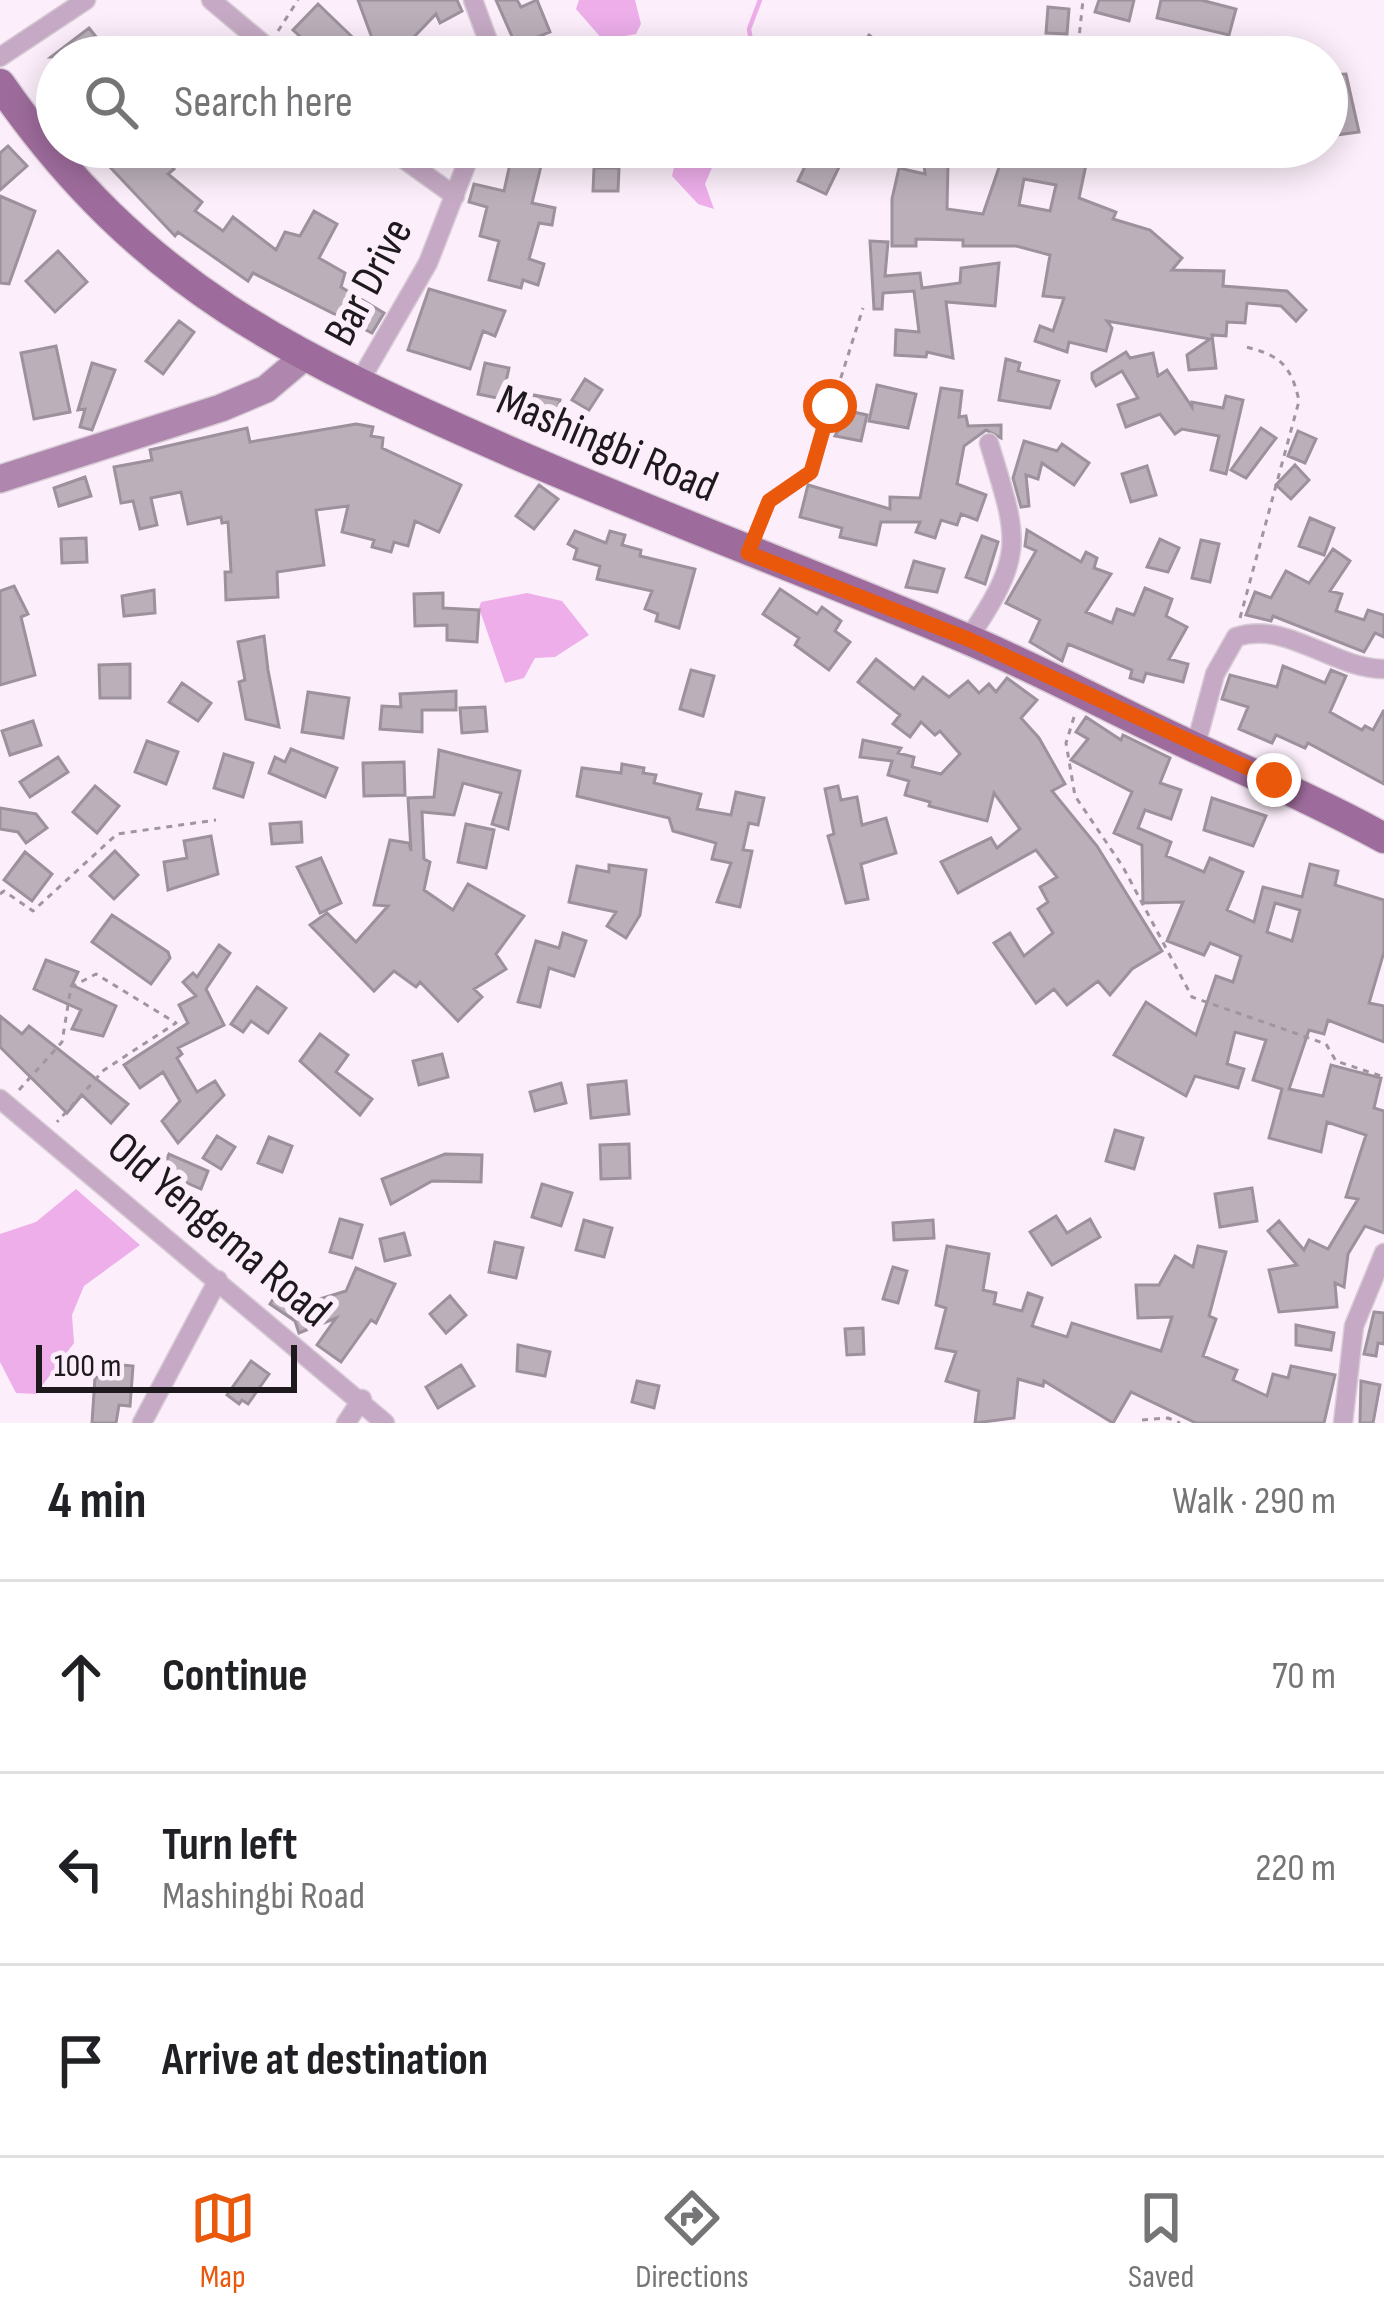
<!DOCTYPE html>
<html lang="en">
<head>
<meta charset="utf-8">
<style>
  body { margin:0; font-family:"Sofia Sans Condensed",sans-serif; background:#f2f2f2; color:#202124 }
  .scale { position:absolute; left:36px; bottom:30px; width:261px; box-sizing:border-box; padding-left:12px; border:6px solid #1d191d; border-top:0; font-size:33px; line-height:42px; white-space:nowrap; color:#1d191d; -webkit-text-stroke:9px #fceffb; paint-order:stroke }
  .stop { position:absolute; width:36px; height:36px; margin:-27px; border:9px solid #ea580c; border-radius:50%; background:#fff }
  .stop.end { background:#ea580c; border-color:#fff; box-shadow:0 3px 12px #0008 }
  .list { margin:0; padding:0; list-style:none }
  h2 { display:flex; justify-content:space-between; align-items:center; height:156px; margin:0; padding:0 48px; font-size:51px }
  h2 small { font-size:39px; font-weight:400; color:#757577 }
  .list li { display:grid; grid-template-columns:78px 1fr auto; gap:36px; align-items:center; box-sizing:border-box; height:192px; padding:0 48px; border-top:3px solid #e0e0e0 }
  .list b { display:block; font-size:45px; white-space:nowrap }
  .list p { margin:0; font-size:39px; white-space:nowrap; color:#757577 }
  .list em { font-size:39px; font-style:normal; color:#757577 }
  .icon { flex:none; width:66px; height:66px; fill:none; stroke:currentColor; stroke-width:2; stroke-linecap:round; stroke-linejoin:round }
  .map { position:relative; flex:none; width:1384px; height:1423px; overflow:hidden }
  .search { position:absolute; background:#fff; box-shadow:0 6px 30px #0003; left:36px; right:36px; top:36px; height:132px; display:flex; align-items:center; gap:30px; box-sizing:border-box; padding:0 42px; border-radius:66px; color:#757577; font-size:45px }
  .sheet { height:732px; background:#fff }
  nav { display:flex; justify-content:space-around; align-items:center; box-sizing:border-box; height:168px; border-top:3px solid #e0e0e0; background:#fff; font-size:33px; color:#757577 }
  nav a { display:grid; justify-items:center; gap:6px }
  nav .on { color:#ea580c }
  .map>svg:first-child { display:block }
  .water { fill:#edaeea }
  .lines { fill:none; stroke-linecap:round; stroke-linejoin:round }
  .stream { stroke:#edaeea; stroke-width:4.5 }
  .building { fill:#bbb0ba; stroke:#9c919c; stroke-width:3; fill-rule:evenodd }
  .minor-casing { stroke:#d8cdd7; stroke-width:21 }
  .secondary-casing { stroke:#d8cdd7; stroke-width:30 }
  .primary-casing { stroke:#d8cdd7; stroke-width:33 }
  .path { stroke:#9f969f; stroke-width:3; stroke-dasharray:6 6; stroke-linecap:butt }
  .minor { stroke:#c6aac5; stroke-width:18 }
  .secondary { stroke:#af86ad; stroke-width:27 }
  .primary { stroke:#9e6c9c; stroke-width:30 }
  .route { stroke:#ea580c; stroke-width:15 }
  .labels { text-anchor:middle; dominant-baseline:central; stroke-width:12; stroke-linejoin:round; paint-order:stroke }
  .street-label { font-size:45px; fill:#1d191d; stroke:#fceffb }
</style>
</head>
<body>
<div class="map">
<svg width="1384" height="1423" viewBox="0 0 1384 1423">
  <rect width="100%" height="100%" fill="#fceffb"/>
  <path class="water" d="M579,0H635L641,24L636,34L603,40L576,9Z
    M685,149L691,162L711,155L714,163L705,184L714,209L698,204L672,176L678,150Z
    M527,593L562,601L589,635L555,657L535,658L524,678L505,683L479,608L481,602Z
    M76,1189L140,1245L84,1286L72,1315L74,1343L36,1394L16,1393L0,1362V1234L36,1222Z"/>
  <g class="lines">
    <path class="stream" d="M754,57L749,29L760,0"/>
  </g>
  <path class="building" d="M358,0H457L462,11L440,23L436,14L414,37L426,50L418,57H379Z
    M496,0H517L521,7L537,0L550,32L535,38L543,57H521Z
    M1099,0H1134L1129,21L1095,12Z
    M1161,0H1201L1236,9L1229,35L1157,18Z
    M318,4L373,57H322L293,30Z
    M1048,7L1069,9L1067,34L1046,33Z
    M89,28L112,57H51Z
    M869,35L897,57H852Z
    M1346,74L1359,132L1329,136L1327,75Z
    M8,146L27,166L0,190V153Z
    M91,147H155L174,169L168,174L202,202L195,211L223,231L233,217L276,250L285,232L300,236L314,211L337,224L319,258L345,273L341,287L384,313L372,333L253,273L248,281L178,232L175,236Z
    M814,147L842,161L826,194L798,181Z
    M1005,150L1086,165L1079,198L1116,212L1113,219L1150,230L1182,258L1172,270L1224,271L1223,286L1287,291L1306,310L1296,321L1281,306L1247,303L1245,323L1227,322L1226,336L1212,335L1216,368L1189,370L1187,355L1210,339L1107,321L1112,328L1106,351L1069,342L1067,352L1035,341L1040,326L1053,331L1064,298L1043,296L1050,255L1016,246H963V240L916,239V246H892V199L899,168L925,174L924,164L948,163L947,209L983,214ZM1024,179L1056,185L1050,211L1019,205Z
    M511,159L541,166L532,203L555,208L552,225L539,223L529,259L544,264L538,285L523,280L521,288L489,280L499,241L480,236L487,207L469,202L474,184L504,191Z
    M594,168H619L618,191H593Z
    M0,196L35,211L9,284L0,283Z
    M870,241L888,242L885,276L920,273L922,288L960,283L961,268L999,263L995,306L946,302L953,358L927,352L926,357L895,355L896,330L919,332L914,291L883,293L882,309H874Z
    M58,251L87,282L55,312L26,281Z
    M429,289L505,311L495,336L483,331L470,369L408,350Z
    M179,321L194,332L163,374L146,361Z
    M56,346L70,412L34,419L21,353Z
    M1126,352L1130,358L1153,353L1158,376L1167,370L1192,407V402L1223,408L1226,396L1243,400L1226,474L1211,470L1219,436L1182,429L1175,434L1160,414L1126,427L1118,405L1138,398L1122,371L1096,386L1092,379V373Z
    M1006,359L1020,363L1018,371L1059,381L1050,408L999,400Z
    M92,363L115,370L92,430L80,427L85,409L78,410Z
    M485,363L509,368L502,399L478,394Z
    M585,379L602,390L589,410L572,400Z
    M877,385L916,394L908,428L869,421Z
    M941,388L962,391L959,417L966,416L968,426L1001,425V438L986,430L964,446L957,484L986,495L977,520L961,514L957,525L941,520L935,538L916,532L920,522H881L876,545L840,537L842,528L800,517L808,485L890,509V497L920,498Z
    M534,395L560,400L556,417L530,412Z
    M849,411L867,415L861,441L835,436Z
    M356,424L373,427L371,436L383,438L382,448L461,485L439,532L415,521L408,546L394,542L391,552L372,547L374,540L342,532L348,506L316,510L324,565L277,572L278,597L226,600L225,572H231L228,522L222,523L221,517L188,524L181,492L151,498L157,525L140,529L133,501L121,503L114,467L152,460L150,450L247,428L250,442Z
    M1261,428L1276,438L1246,478L1231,470Z
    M1298,431L1316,439L1305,463L1288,456Z
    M1024,441L1057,451L1062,444L1089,463L1074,485L1042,463L1038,479L1026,475L1029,506L1021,507L1013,478Z
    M1295,465L1309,480L1291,499L1276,485Z
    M1147,466L1156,495L1131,502L1122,474Z
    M85,477L91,496L59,506L54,488Z
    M539,485L558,499L534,529L516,516Z
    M1310,518L1334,528L1324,555L1299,546Z
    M1027,530L1081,562L1086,552L1097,558L1094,568L1111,574L1086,612L1112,623L1117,609L1134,615L1145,588L1172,599L1166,616L1187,627L1169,659L1188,664L1183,682L1146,673L1143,682L1130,678L1132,670L1068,644L1062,661L1030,642L1040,620L1006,603L1036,551L1025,546Z
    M575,531L606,543L610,531L625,535L622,545L641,550L640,556L695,569L679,628L656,621L658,614L645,609L652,591L597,579L600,566L574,559L577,549L568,544Z
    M982,536L998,542L985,584L966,577Z
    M86,538L87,562L62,563L61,539Z
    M1160,539L1179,548L1168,572L1147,567Z
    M1201,540L1219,544L1210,582L1192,578Z
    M1333,549L1350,561L1330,591L1342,594L1336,611L1364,620L1368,610L1384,615V637L1375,633L1364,652L1273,616L1271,621L1246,615L1255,592L1271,598L1286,571L1309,583Z
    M914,561L944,569L937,592L906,587Z
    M14,586L28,614L21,617L35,675L0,685V591Z
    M780,589L817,614L822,607L841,621L835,631L850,642L829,670L795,645L799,638L763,614Z
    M154,590L155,613L124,616L122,596Z
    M443,593V608L479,610L477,642L447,640V625L415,626L414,594Z
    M264,636L268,670L279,727L246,719L239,682L245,680L238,642Z
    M876,659L914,689L923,677L949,697L968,681L979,693L989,684L996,692L1007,678L1037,700L1021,718L1039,738L1065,784L1052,791L1097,846L1162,951L1132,969L1110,995L1098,981L1067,1005L1054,989L1036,1003L994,943L1010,933L1024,956L1053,933L1038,909L1048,902L1040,887L1057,877L1036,850L958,893L941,862L991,838L997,848L1020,829L994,793L987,821L929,806L930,802L905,795L909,781L888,775L892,761L860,757L863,740L901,748L898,753L914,757L912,767L941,774L960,754L940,731L935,735L921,722L910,737L893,724L900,715L858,682Z
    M130,664V698H100L99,665Z
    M1283,666L1325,683L1331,670L1346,676L1330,712L1362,730L1365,726L1373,730L1384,710V784L1308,743L1305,748L1276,735L1272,743L1239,729L1248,707L1222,699L1230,675L1277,687Z
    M691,670L714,676L703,716L680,709Z
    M182,683L211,703L198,721L169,702Z
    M456,691V710H422V732L380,729L382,706L401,707L400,694Z
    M308,692L349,698L343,738L302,732Z
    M485,707L487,731L462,733L460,708Z
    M1086,717L1121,740L1123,735L1170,758L1160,783L1181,790L1171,819L1145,810L1138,828L1171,842L1166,856L1204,872L1210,858L1243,872L1227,910L1254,922L1263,887L1302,897L1310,864L1338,871L1335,885L1384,900V952L1369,1003L1384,1006V1042L1328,1020L1324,1034L1309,1030L1289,1089L1323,1096L1331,1065L1381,1078L1374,1108L1384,1111V1233L1365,1226L1348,1254L1344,1287L1335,1283L1337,1307L1279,1312L1269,1270L1297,1265L1268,1231L1279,1221L1304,1250L1309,1240L1328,1249L1358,1199L1346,1197L1366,1135L1327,1122L1321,1152L1269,1138L1282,1089L1253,1080L1266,1040L1235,1032L1227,1064L1244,1069L1238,1088L1195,1076L1186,1096L1114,1055L1146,1002L1196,1035L1216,976L1233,982L1241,956L1210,943L1204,955L1167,941L1183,902L1143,903L1142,845L1114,833L1132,792L1071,760L1088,739L1076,732ZM1275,903L1300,910L1292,941L1267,932Z
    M33,721L41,745L10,755L2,731Z
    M147,741L178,752L166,784L135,772Z
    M291,749L337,768L325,797L269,773L275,757L285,762Z
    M439,750L520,771L508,829L492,824L501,793L463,783L454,815L422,812L424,859L430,862L424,890L453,910L468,884L524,916L496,954L506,969L474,989L482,997L458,1021L420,982L416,987L394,971L374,991L310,925L327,913L356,942L388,906L374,905L390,840L409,843L411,851L408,798L434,797Z
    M224,754L253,763L243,797L214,788Z
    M58,757L68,772L30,797L20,782Z
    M404,762L405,795L364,796L363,763Z
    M622,764L644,768L643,773L656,775L654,783L701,794L697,809L731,815L736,792L764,798L758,825L749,823L743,850L752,851L740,907L717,902L731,863L712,859L716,843L673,831L669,818L577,796L582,768L621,773Z
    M95,786L119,806L97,833L73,812Z
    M838,786L841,800L857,797L862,825L886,818L896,853L861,864L868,899L846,903L828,836L834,834L825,789Z
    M1212,798L1266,816L1253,846L1204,830Z
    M0,808L36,814L47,828L26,843L18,832L0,829Z
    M301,822L302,842L272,844L270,824Z
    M466,824L494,830L486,868L458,862Z
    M211,836L218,874L168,890L164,862L187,858L184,841Z
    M115,851L138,875L114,899L90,876Z
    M25,852L52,874L32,901L4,880Z
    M321,858L341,903L320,913L297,867Z
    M609,865L646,870L640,915L626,938L607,926L616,912L569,902L577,866L609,872Z
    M112,915L168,952L170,958L151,984L92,942Z
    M563,933L586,941L574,976L549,968L540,1007L518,1002L536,941L559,948Z
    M219,945L230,953L206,989L224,1025L178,1048L182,1054L177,1058L197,1092L215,1081L224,1095L178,1143L162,1121L180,1101L163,1072L140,1088L124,1065L188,1023L179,1005L196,996L183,982L193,973L197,977Z
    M46,960L78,972L72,985L116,1006L103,1036L72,1029L81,1010L34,989Z
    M257,987L286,1008L268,1033L251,1021L243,1032L231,1024Z
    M0,1016L22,1034L29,1026L128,1104L111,1123L82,1095L67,1113L0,1047Z
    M320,1034L348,1055L336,1072L372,1099L360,1115L300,1061Z
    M442,1054L448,1077L419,1085L413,1061Z
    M626,1081L629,1114L591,1118L588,1085Z
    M561,1083L566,1103L535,1111L530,1092Z
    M1115,1130L1143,1138L1134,1169L1106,1161Z
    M217,1136L235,1147L221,1169L203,1158Z
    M269,1137L292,1146L282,1172L258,1163Z
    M629,1144L630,1178L601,1179L600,1145Z
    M169,1154L208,1171L201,1189L162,1172Z
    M445,1154L482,1155L481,1182L432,1181L391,1204L382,1179Z
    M542,1184L572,1193L561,1226L532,1217Z
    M1252,1188L1257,1221L1220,1227L1215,1194Z
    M1056,1216L1067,1233L1090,1219L1100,1237L1052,1265L1030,1232Z
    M340,1219L362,1225L352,1258L330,1252Z
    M584,1220L612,1228L604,1257L576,1250Z
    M933,1220L934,1238L894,1240L893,1223Z
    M404,1233L410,1255L385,1261L380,1239Z
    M495,1242L523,1248L516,1278L489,1272Z
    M947,1246L989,1254L983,1290L996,1293L994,1304L1022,1311L1028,1293L1042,1298L1032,1326L1067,1337L1072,1323L1161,1351L1172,1317L1138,1318L1136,1285H1159L1175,1256L1193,1267L1198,1246L1226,1252L1209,1316L1216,1319L1203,1356L1237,1370L1233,1380L1267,1396L1273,1374L1288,1378L1291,1366L1335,1375L1324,1423H1196L1131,1392L1113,1423L1044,1381L1043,1386L1018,1379L1014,1418L975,1423L979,1391L946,1381L956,1352L936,1348L946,1308L936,1305Z
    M893,1267L907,1271L898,1303L883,1299Z
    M356,1268L395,1284L376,1323L371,1320L341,1362L317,1345L336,1318L299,1333L295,1321L270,1304L284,1283L310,1302L346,1291Z
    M450,1296L466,1315L446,1333L430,1314Z
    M1374,1312L1384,1313V1344L1378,1343L1376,1356L1364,1354Z
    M1296,1325L1334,1333L1331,1350L1296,1345Z
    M863,1328L864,1354L847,1355L845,1329Z
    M518,1345L550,1352L545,1376L517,1371Z
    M251,1361L269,1374L248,1404L242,1400L239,1404L227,1395Z
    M103,1363L133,1366L130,1406L119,1405L116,1423H92L95,1377L101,1378Z
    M461,1365L474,1386L438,1408L426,1387Z
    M637,1381L659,1386L654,1408L632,1402Z
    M1361,1381L1380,1385L1373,1423H1360Z"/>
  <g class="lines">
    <defs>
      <path id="minor" d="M211,0L279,57
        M473,0L494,57
        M0,57L86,0
        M387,147L455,196
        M357,386L428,263L473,147
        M968,639C1027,552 1018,540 989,443
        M1195,748L1215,674L1236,637C1286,620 1334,669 1384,669
        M0,1099L385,1423
        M142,1423L218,1280
        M346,1423L362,1399
        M1343,1423L1354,1326L1384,1253"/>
      <path id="secondary" d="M0,479L221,408L266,389L305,356"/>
      <path id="primary" d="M0,84C141,288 294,357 513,453C663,518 816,575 967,639C1045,672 1119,713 1196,748C1260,777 1322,804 1384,838"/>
    </defs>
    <use href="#minor" class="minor-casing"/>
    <use href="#secondary" class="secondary-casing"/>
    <use href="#primary" class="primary-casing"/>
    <path class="path" d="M278,31L298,0
      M1077,57L1083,0
      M755,528L769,501L811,472L863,308
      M1240,618L1299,401C1291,364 1279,354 1241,346
      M1074,717L1066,743L1075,796L1123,867L1192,997L1326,1044L1336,1061L1381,1076
      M0,894L4,891L33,911L117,834L216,820
      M19,1090L62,1042L71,987L96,974L176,1023L104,1070L57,1122
      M1142,1420L1168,1418L1180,1423"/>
    <use href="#minor" class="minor"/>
    <use href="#secondary" class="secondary"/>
    <use href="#primary" class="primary"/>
  </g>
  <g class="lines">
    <path class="route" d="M830,406L811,472L769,501L748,553L968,639L1274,780"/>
  </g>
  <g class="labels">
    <g class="street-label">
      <text transform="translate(369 282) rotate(-62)">Bar Drive</text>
      <text transform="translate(607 444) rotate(23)">Mashingbi Road</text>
      <text transform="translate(219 1230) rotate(40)">Old Yengema Road</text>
    </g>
  </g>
</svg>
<div class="scale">100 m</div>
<div class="stop" style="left:830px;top:406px"></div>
<div class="stop end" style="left:1274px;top:780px"></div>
<div class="search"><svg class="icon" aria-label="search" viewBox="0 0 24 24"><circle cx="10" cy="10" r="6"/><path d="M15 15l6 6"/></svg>Search here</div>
</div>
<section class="sheet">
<h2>4 min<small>Walk · 290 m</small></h2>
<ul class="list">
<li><svg class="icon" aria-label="ahead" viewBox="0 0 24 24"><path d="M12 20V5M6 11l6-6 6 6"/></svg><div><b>Continue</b></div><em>70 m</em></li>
<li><svg class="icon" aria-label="left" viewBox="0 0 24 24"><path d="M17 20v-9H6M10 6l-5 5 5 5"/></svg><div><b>Turn left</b><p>Mashingbi Road</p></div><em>220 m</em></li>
<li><svg class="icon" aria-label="arrive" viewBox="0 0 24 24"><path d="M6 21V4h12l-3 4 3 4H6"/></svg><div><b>Arrive at destination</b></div></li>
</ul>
</section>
<nav>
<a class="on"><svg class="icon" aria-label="map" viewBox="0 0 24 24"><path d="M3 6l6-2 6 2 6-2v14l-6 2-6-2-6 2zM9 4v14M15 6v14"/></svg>Map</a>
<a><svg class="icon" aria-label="directions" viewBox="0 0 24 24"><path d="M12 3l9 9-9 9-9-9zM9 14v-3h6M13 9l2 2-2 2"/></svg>Directions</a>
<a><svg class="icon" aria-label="saved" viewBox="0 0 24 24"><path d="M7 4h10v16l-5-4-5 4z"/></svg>Saved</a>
</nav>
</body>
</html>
